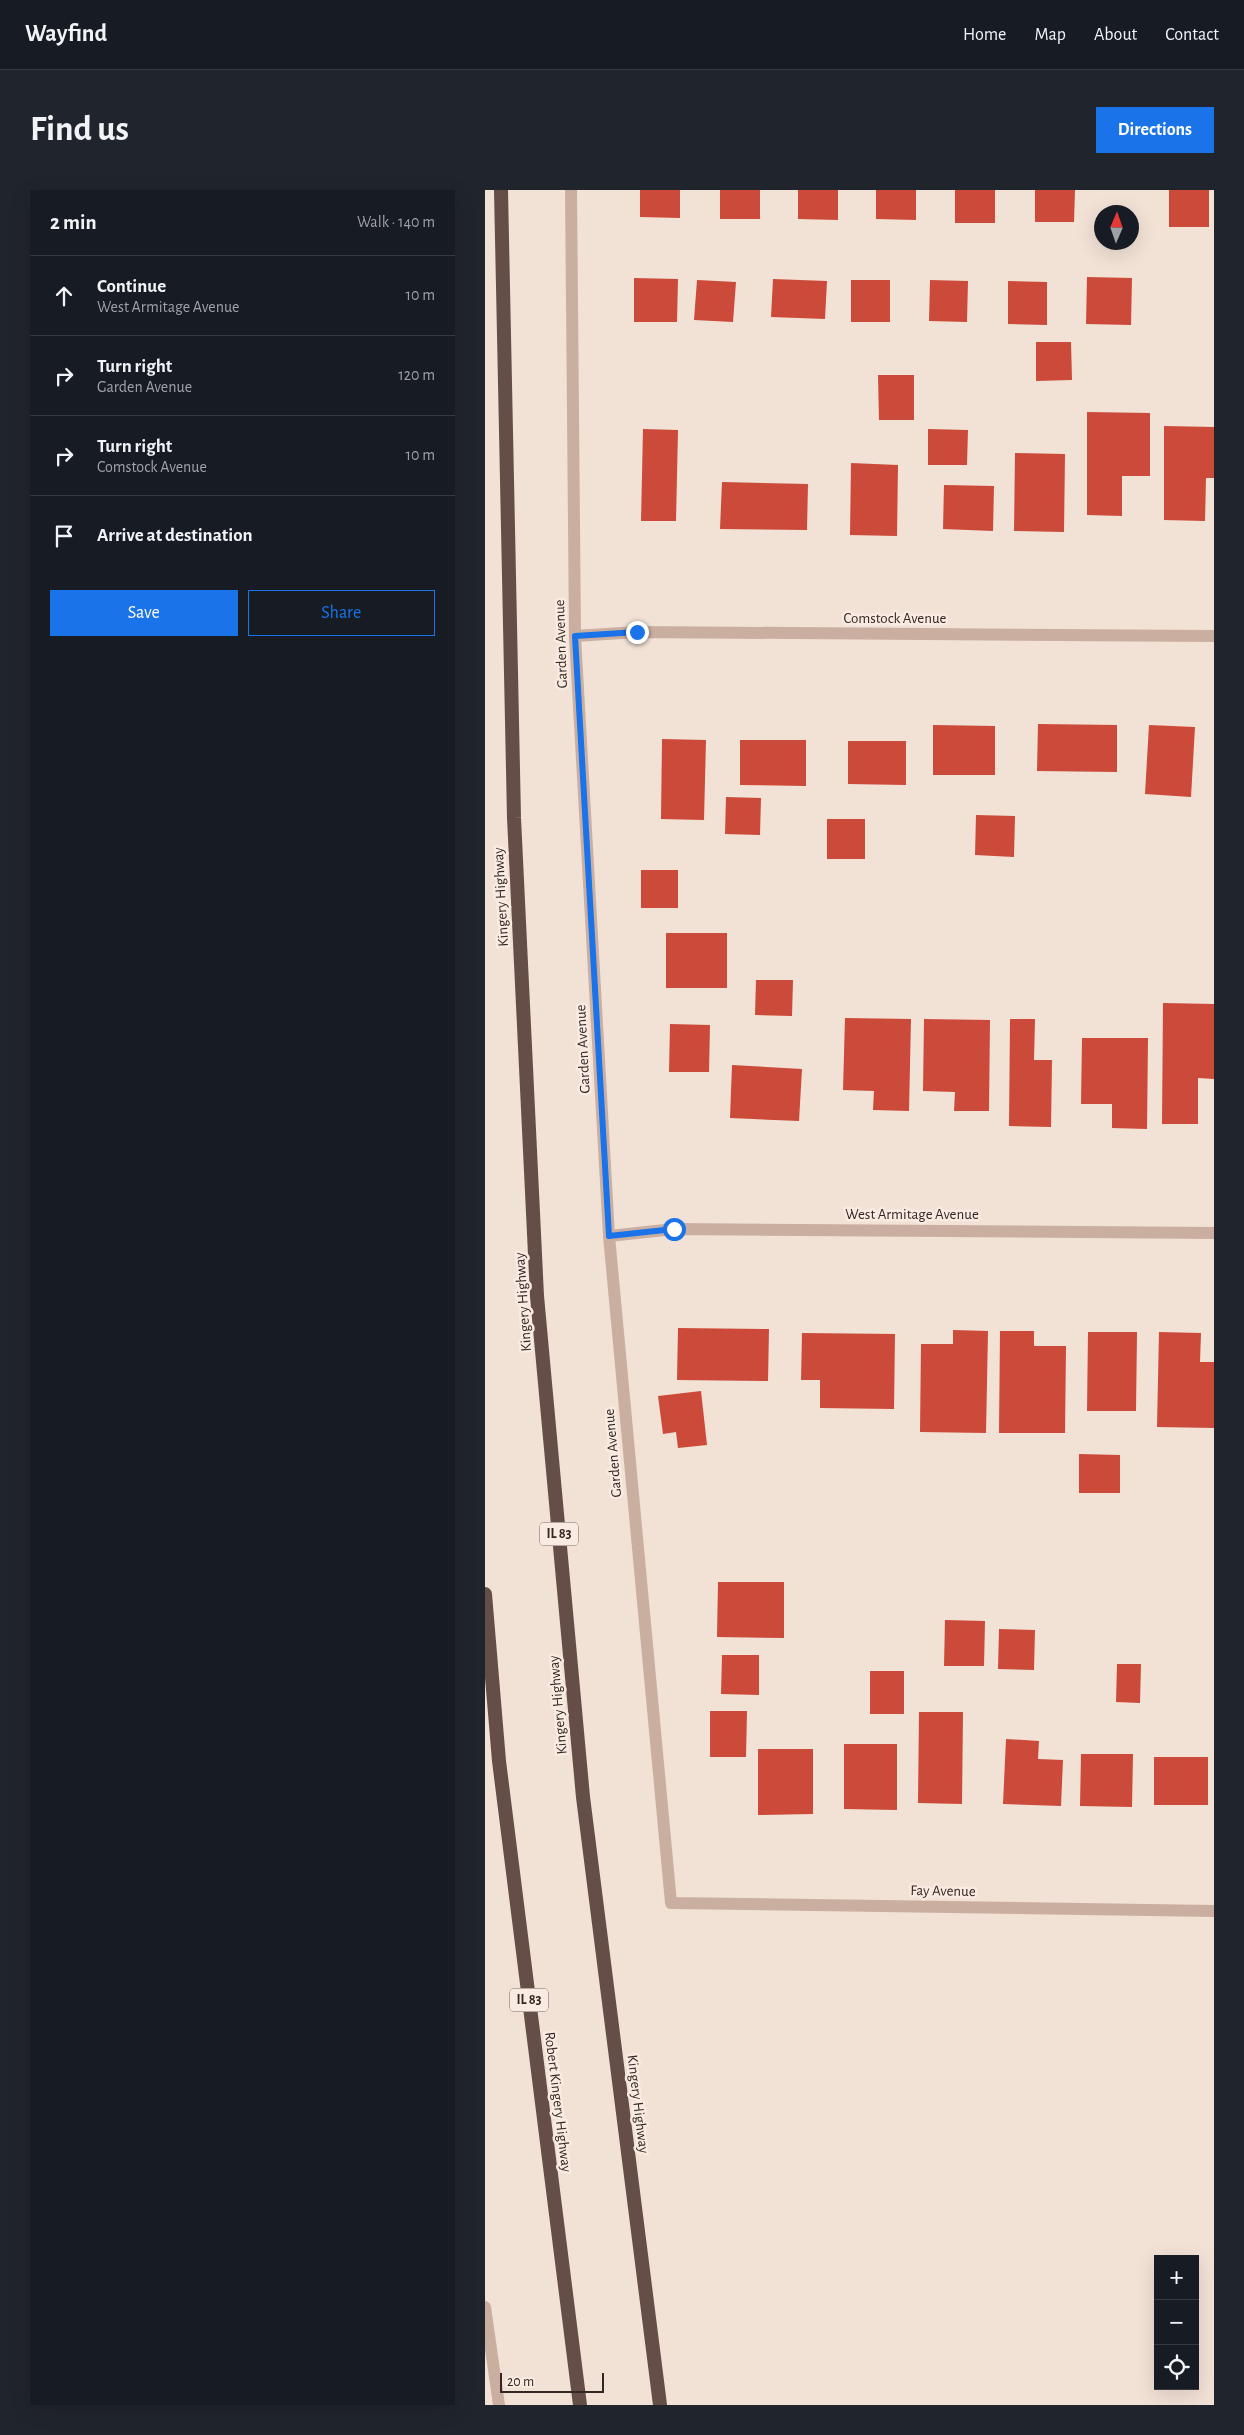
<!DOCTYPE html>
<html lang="en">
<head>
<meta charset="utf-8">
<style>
  body { margin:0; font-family:"Alegreya Sans",sans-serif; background:#20242c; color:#f1f3f6 }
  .controls { position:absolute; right:15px; bottom:15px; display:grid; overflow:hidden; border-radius:0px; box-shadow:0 5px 20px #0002 }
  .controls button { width:45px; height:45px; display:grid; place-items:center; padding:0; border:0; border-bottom:1px solid #363941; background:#171b24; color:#f1f3f6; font:25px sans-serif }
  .compass { position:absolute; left:609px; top:15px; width:45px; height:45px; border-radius:50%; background:#171b24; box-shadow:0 5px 20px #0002; rotate:2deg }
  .scale { position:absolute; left:15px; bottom:12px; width:104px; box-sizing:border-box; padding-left:5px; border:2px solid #332724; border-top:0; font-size:14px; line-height:18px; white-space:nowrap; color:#332724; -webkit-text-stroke:4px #f9ebe1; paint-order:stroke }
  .stop { position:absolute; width:15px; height:15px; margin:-11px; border:4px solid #1a73e8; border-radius:50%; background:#fff }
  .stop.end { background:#1a73e8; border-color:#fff; box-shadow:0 1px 5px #0008 }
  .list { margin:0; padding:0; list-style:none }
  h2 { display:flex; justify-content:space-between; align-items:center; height:65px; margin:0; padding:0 20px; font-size:21px }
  h2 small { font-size:16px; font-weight:400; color:#9ea1a6 }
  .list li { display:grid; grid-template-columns:32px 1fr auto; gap:15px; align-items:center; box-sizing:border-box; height:80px; padding:0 20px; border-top:1px solid #363941 }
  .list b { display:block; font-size:19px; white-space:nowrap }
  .list p { margin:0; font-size:16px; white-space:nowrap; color:#9ea1a6 }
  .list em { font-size:16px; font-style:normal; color:#9ea1a6 }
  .actions { display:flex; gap:10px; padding:15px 20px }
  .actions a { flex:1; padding:11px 0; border:1px solid #1a73e8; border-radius:0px; text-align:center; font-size:18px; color:#1a73e8 }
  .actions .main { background:#1a73e8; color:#fff }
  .icon { flex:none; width:28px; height:28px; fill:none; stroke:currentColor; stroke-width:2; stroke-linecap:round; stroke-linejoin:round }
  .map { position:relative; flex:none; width:729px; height:2215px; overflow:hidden; border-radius:0px }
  header { display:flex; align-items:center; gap:30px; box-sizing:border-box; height:70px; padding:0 25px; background:#171b24; border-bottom:1px solid #363941 }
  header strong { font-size:24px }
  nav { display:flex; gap:28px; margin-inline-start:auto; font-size:18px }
  .intro { display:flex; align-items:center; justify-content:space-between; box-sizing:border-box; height:120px; padding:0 30px }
  h1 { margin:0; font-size:35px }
  .button { padding:12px 22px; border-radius:0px; background:#1a73e8; color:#fff; font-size:18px; font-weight:700 }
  main { display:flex; gap:30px; padding:0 30px }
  aside { flex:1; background:#171b24; border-radius:0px; box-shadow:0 5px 20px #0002 }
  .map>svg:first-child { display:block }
  .building { fill:#cc4a39 }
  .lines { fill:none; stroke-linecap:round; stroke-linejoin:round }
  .minor { stroke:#caafa1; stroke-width:12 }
  .trunk { stroke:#664e48; stroke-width:14 }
  .route { stroke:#1a73e8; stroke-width:6 }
  .labels { text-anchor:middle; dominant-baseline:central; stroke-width:5; stroke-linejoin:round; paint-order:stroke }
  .shield { fill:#f9ebe1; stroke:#6e625d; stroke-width:1 }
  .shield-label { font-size:14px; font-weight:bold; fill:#332724 }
  .street-label { font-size:15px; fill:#332724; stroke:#f9ebe1 }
</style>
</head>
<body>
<header>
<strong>Wayfind</strong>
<nav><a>Home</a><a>Map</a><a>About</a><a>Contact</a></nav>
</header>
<div class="intro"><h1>Find us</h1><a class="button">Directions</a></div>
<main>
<aside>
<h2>2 min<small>Walk · 140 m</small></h2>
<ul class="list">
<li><svg class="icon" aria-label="ahead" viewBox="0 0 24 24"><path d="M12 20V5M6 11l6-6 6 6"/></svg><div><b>Continue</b><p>West Armitage Avenue</p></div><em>10 m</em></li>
<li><svg class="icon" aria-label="right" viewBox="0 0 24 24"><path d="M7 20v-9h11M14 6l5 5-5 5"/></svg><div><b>Turn right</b><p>Garden Avenue</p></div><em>120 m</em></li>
<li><svg class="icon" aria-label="right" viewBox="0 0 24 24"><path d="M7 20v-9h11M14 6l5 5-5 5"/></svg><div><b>Turn right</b><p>Comstock Avenue</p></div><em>10 m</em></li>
<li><svg class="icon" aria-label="arrive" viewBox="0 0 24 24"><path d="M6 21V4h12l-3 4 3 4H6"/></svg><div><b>Arrive at destination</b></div></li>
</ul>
<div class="actions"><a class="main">Save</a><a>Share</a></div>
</aside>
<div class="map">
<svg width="729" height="2215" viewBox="0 0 729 2215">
  <rect width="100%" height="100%" fill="#f2e1d5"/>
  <path class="building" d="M155,0H195V28L155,27Z
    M235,0H275V29H235Z
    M313,0H353V30L313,29Z
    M391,0H431V30L391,29Z
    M470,0H510V33H470Z
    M550,0H590L589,32H550Z
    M684,0H724V37H684Z
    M602,87L647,88L646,135L601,134Z
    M149,88L193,89L192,132H149Z
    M288,89L342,91L340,129L286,127Z
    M212,90L251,92L248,132L209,130Z
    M366,90H405V132H366Z
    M445,90L483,91L482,132L444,131Z
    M523,91L562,92V135L523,134Z
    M551,152H586L587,190L551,191Z
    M393,185H429V230H394Z
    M602,222L665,223V286H637V326L602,325Z
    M679,236L729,237V288H721L720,331L679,330Z
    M158,239L193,240L191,331H156Z
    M443,239L483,240L482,275H443Z
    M530,263L580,264L579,342L529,341Z
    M366,273L413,275L412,346L365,345Z
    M237,292L323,294L322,340L235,339Z
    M459,295L509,296L508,341L458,339Z
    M553,534L632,535V582L552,581Z
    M448,535L510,536V585H448Z
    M664,535L710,537L706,607L660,604Z
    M177,549L221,550L219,630L176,629Z
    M255,550H321V596L255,595Z
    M363,551H421V595L363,594Z
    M241,607L276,608L275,645L240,644Z
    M491,625L530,626L529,667L490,665Z
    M342,629H380V669H342Z
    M156,680H193V718H156Z
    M181,743H242V798H181Z
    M271,790H308L307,826L270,825Z
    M678,813L729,814V889L713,888V934H677Z
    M360,828L426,829L424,921L388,920L389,901L358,900Z
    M439,829L505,830L504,921H469L470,902L438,901Z
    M525,829H550L549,870H567L566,937L524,936Z
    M185,834L225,835L224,882H184Z
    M597,848H663L662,939L627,938V914H596Z
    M247,875L317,879L314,931L245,928Z
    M193,1138L284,1139L283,1191L192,1190Z
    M468,1140L503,1141L501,1243L435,1242L436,1154H468Z
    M515,1141H549V1156H581L580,1243H514Z
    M603,1142H652L651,1221H602Z
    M674,1142L716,1143L715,1172H729V1238L672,1237Z
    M317,1143L410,1144L409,1219L335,1218V1190H316Z
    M216,1201L222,1255L193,1258L191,1242L178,1244L173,1206Z
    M594,1264L635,1265V1303H594Z
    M233,1392H299V1448L232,1447Z
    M460,1430L500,1431L499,1476H459Z
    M514,1439L550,1440L549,1480L513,1479Z
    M237,1465H274V1505L236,1504Z
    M632,1474H656L655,1513L631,1512Z
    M385,1481H419V1524H385Z
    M225,1521H262L261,1567H225Z
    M434,1522H478L477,1614L433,1613Z
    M521,1549L554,1551L553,1569L578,1570L576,1616L518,1614Z
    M359,1554H412V1620L359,1619Z
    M273,1559H328V1624L273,1625Z
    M596,1564H648L647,1617L595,1616Z
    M669,1567H723V1615H669Z"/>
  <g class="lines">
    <path class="minor" d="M86,0L90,446L124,1046L186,1713L729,1721
      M90,446L152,442L729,446
      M124,1046L189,1039L729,1043
      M0,2117L14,2215"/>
    <path class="trunk" d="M16,0L29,628L52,1106L98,1607L175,2215
      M0,1404L14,1571L95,2215"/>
  </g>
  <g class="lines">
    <path class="route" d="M152,442L90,446L124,1046L189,1039"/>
  </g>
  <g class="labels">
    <g class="shield">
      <rect x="55" y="1332.5" width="38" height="23" rx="4"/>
      <rect x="25" y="1798.5" width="38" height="23" rx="4"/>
    </g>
    <g class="shield-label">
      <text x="74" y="1344">IL 83</text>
      <text x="44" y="1810">IL 83</text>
    </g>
    <g class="street-label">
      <text x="410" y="428">Comstock Avenue</text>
      <text transform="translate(76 454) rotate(-92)">Garden Avenue</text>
      <text transform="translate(16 707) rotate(-93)">Kingery Highway</text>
      <text transform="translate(98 859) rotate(-93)">Garden Avenue</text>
      <text x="427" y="1024">West Armitage Avenue</text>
      <text transform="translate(38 1112) rotate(-94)">Kingery Highway</text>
      <text transform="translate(128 1263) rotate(-95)">Garden Avenue</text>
      <text transform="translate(73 1515) rotate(-95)">Kingery Highway</text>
      <text transform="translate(458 1701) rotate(1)">Fay Avenue</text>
      <text transform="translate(73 1912) rotate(83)">Robert Kingery Highway</text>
      <text transform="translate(153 1914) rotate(83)">Kingery Highway</text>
    </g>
  </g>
</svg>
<div class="controls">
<button>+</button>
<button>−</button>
<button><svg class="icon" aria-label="locate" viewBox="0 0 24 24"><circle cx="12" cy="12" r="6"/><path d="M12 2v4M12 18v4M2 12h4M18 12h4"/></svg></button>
</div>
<svg class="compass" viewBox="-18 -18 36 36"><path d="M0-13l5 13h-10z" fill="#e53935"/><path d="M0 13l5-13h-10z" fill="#9ea1a6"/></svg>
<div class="scale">20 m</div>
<div class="stop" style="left:189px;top:1039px"></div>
<div class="stop end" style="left:152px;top:442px"></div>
</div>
</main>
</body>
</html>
